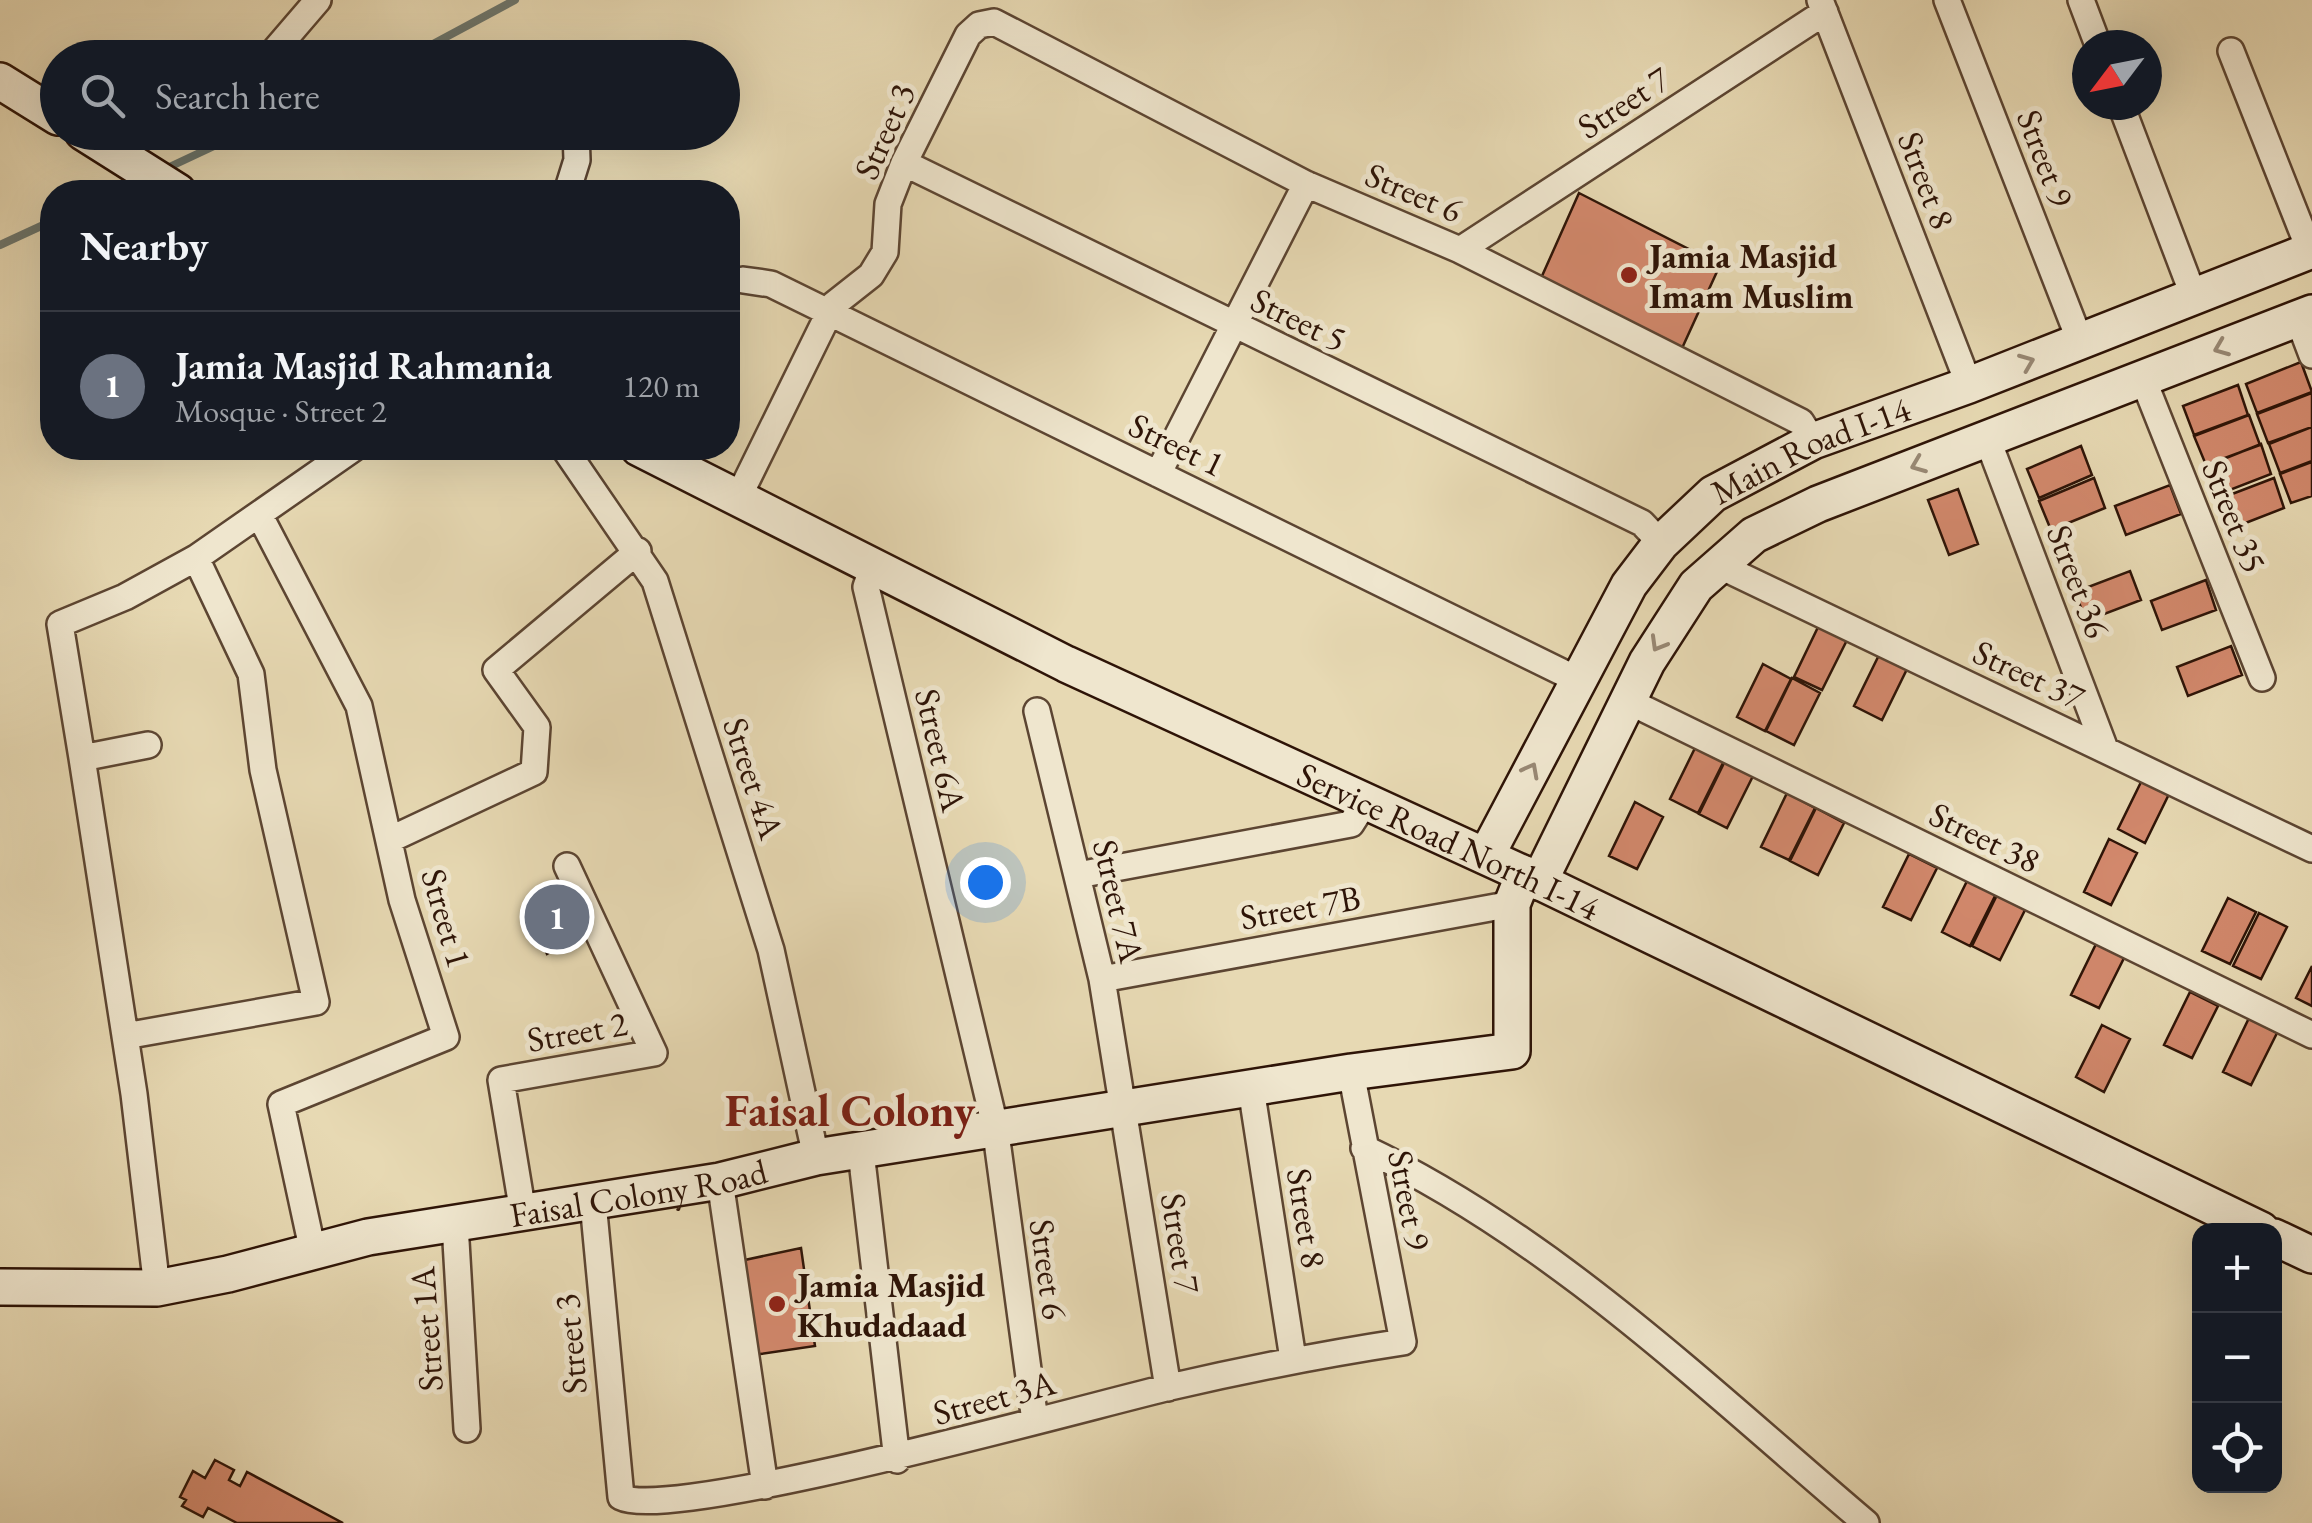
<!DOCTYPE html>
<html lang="en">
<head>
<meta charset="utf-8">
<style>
  body { margin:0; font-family:"EB Garamond",serif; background:#20242c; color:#f1f3f6 }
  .controls { position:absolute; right:30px; bottom:30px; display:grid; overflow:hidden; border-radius:20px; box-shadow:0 10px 40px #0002 }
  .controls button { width:90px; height:90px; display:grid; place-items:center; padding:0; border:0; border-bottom:2px solid #363941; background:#171b24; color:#f1f3f6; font:50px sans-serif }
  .compass { position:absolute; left:2072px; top:30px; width:90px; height:90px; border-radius:50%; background:#171b24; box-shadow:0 10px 40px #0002; rotate:238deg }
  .you { position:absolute; left:985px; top:882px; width:35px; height:35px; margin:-25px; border:8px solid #fff; border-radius:50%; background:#1a73e8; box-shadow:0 0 0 15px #1a73e833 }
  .badge { display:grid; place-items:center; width:65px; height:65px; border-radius:50%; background:#2563eb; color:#fff; font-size:32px; font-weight:700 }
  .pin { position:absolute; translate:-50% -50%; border:5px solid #fff; box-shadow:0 2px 10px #0006 }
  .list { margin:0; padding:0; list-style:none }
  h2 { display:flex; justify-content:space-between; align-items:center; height:130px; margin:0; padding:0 40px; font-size:42px }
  h2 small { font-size:32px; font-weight:400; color:#9ea1a6 }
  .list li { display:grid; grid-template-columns:65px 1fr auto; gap:30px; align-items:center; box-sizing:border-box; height:150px; padding:0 40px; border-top:2px solid #363941 }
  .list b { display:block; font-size:38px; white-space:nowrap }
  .list p { margin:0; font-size:32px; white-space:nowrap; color:#9ea1a6 }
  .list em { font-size:32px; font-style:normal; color:#9ea1a6 }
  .icon { flex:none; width:55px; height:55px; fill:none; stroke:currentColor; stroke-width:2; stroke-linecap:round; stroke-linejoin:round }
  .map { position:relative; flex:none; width:2312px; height:1523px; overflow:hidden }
  .search { position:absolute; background:#171b24; box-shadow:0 10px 40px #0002; left:40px; top:40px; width:700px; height:110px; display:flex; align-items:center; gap:25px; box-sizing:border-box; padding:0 35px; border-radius:55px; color:#9ea1a6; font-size:38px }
  .panel { position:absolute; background:#171b24; box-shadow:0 10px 40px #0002; left:40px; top:180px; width:700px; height:280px; border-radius:40px }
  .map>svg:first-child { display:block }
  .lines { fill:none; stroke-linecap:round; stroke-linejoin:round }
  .stream { stroke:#6d776e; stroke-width:8 }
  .building { fill:#d2886c; stroke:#2e1407; stroke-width:2.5 }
  .minor-casing { stroke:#5c4532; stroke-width:30 }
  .secondary-casing { stroke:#2e1407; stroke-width:40 }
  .minor { stroke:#efe6ce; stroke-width:25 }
  .secondary { stroke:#efe6ce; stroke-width:35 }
  .oneway { stroke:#988874 }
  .poi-dot { fill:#8f2418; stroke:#efe6ce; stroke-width:4 }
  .labels { text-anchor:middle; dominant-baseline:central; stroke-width:10; stroke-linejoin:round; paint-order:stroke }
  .street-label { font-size:35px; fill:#2e1407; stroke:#efe6ce }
  .poi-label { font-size:35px; font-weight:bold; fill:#2e1407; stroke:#efe6ce; text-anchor:start }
  .district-label { font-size:45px; font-weight:bold; fill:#7a1f14; stroke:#efe6ce }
</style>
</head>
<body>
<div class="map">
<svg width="2312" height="1523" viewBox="0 0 2312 1523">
  <rect width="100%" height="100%" fill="#e7d9b3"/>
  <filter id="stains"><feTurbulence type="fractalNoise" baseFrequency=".002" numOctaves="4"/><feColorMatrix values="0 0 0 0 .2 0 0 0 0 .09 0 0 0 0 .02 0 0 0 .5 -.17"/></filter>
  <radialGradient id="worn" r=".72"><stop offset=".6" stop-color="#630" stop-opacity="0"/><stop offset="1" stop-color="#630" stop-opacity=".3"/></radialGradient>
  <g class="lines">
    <path class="stream" d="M407,58L515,0
      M163,170L244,132
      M114,192L141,180
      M0,245L52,221"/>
  </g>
  <path class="building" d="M1579,193L1720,265L1678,357L1538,285Z
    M2301,362L2312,392L2257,413L2246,384Z
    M2238,385L2248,415L2194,435L2183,406Z
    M2312,393V427L2268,443L2257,414Z
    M2249,415L2260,445L2206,465L2194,436Z
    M2312,427V461L2280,473L2269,444Z
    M2261,444L2271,474L2217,495L2206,466Z
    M2081,446L2092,475L2039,498L2027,469Z
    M2312,462V496L2291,503L2280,474Z
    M2094,478L2105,508L2051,530L2039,501Z
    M2274,478L2284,508L2230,529L2219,499Z
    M2170,485L2181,514L2126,535L2115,506Z
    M1958,489L1978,544L1949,555L1928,500Z
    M2130,571L2141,600L2086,621L2075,592Z
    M2206,580L2216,610L2162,630L2151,601Z
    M1820,623L1848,638L1822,690L1794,677Z
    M2231,646L2242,675L2188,696L2177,667Z
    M1880,653L1908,667L1882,720L1854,706Z
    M1763,664L1791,679L1765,731L1737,717Z
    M1792,678L1820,693L1794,745L1766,731Z
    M1696,746L1724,761L1698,813L1670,799Z
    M1725,761L1753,776L1727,828L1699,814Z
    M2144,776L2171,790L2145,843L2118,829Z
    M1787,793L1815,808L1789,860L1761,847Z
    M1635,802L1663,817L1637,869L1609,856Z
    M1816,808L1844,823L1818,875L1790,861Z
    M2109,839L2137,853L2111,905L2084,892Z
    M1909,854L1937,868L1911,920L1883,907Z
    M1968,879L1996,894L1970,946L1942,932Z
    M568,880L589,929L547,954L525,905Z
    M1998,893L2026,908L2000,960L1972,946Z
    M2228,898L2256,912L2230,964L2202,951Z
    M2259,913L2287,927L2261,979L2233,966Z
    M2097,942L2125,956L2099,1008L2071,995Z
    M2312,966V1006L2296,998Z
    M2190,992L2218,1006L2192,1058L2164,1045Z
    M2249,1018L2277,1033L2251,1085L2223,1072Z
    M2102,1025L2130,1039L2104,1092L2076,1077Z
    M801,1248L815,1346L753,1355L740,1261Z
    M215,1460L234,1470L229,1480L240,1486L247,1472L343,1523H237L208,1508L203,1517L182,1506L186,1500L180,1497L193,1471L205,1478Z"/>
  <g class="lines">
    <defs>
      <path id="minor" d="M1820,0L1969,385
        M1947,0L2080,341
        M2081,0L2098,45
        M2231,51L2310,251
        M286,58L276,49L318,0
        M2121,105L2194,297
        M904,163L1642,523L1661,543
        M567,192L577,160L576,132
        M1460,250L1825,12
        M743,280L771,284L1578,680
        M2298,318L2312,355
        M2143,379L2262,678
        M1987,438L2105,749
        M564,448L655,581L771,950L816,1157
        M1158,474L1306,184
        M738,498L833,305L871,275L885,252L888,204L904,163L968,35L979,25L994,22L1306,184L1460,250L1801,422L1813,441
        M260,516L359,706L402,900L446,1037L281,1104L313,1252
        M196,558L354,448
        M1716,564L2312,849
        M873,566L866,587L995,1126L1035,1421
        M1628,701L2312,1035
        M1037,711L1102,979L1168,1388
        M148,745L82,758L134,1094L157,1288
        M82,758L60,624L125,597L196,558L251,674L263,770L316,1002L125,1036
        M389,840L534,772L537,727L496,670L638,551
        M1078,875L1351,824L1365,802
        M1102,979L1512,904
        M1251,1088L1293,1359
        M1364,1148C1552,1237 1709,1390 1866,1523
        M861,1152L897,1460
        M720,1181L765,1486
        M593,1202L621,1497C671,1523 1089,1406 1170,1387C1248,1369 1324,1354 1403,1342L1351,1072
        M523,1213L501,1080L654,1053L567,866
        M455,1224L467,1429"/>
      <g id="secondary">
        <path d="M0,81L58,117"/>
        <path d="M83,132L178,192"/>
        <path id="s1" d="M639,448L1066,664L1524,874L2261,1230"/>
        <path id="s2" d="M1486,856L1629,585L1661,543L1713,494L1813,441L1969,385L2312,250"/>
        <path d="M1539,882L1647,662L1696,586L1754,535L1818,504L2312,313"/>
        <path d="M2274,1237L2312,1255"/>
        <path id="s3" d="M0,1287L157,1288L228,1274L368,1237L720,1181L816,1157L1351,1072L1512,1051V904L1524,874"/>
      </g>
    </defs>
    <use href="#minor" class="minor-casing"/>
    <use href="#secondary" class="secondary-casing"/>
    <use href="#minor" class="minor"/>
    <use href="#secondary" class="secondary"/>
  </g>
  <defs><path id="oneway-chevron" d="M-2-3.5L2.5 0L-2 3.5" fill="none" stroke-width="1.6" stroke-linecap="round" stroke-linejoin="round" transform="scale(2.5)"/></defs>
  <g class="oneway">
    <use href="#oneway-chevron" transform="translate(2221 348) rotate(158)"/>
    <use href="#oneway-chevron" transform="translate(2027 362) rotate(-22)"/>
    <use href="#oneway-chevron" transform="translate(1918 465) rotate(158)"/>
    <use href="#oneway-chevron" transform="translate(1658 644) rotate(120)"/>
    <use href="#oneway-chevron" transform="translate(1531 770) rotate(-62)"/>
  </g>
  <g class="poi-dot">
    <circle cx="1629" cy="275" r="10"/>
    <circle cx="777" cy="1304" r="10"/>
  </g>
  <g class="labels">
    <g class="street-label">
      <text transform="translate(1623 102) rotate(-33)">Street 7</text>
      <text transform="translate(884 131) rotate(-66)">Street 3</text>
      <text transform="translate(2046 158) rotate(69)">Street 9</text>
      <text transform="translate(1927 180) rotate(69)">Street 8</text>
      <text transform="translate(1414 192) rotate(23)">Street 6</text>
      <text transform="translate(1299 319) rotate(26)">Street 5</text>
      <text transform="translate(1177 444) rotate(26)">Street 1</text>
      <text stroke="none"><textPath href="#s2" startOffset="538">Main Road I-14</textPath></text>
      <text transform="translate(2235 516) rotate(68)">Street 35</text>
      <text transform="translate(2079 581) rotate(69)">Street 36</text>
      <text transform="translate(2029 674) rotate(25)">Street 37</text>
      <text transform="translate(941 750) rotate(77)">Street 6A</text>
      <text transform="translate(754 778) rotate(72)">Street 4A</text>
      <text transform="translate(1985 837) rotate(26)">Street 38</text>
      <text stroke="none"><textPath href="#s1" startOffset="900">Service Road North I-14</textPath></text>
      <text transform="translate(1119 901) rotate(77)">Street 7A</text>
      <text transform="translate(1300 907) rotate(-10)">Street 7B</text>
      <text transform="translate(447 918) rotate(74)">Street 1</text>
      <text transform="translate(577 1031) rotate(-10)">Street 2</text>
      <text stroke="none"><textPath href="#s3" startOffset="648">Faisal Colony Road</textPath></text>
      <text transform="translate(1410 1200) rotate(79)">Street 9</text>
      <text transform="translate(1307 1218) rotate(81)">Street 8</text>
      <text transform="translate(1181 1243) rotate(81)">Street 7</text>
      <text transform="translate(1049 1269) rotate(82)">Street 6</text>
      <text transform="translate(426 1329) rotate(-94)">Street 1A</text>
      <text transform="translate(570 1344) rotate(-95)">Street 3</text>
      <text transform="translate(994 1397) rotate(-15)">Street 3A</text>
    </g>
    <g class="poi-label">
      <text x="1649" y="255">Jamia Masjid<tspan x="1649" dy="40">Imam Muslim</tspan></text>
      <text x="797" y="1284">Jamia Masjid<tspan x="797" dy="40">Khudadaad</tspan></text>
    </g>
    <g class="district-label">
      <text x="850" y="1110">Faisal Colony</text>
    </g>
  </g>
  <rect width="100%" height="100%" filter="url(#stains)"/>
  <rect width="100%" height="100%" fill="url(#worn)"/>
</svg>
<div class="controls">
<button>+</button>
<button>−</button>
<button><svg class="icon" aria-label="locate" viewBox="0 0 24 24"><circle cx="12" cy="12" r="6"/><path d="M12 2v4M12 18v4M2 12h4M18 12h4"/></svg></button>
</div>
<svg class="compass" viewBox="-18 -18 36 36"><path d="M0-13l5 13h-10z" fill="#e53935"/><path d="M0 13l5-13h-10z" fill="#9ea1a6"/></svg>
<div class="you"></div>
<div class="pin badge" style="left:557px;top:917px;background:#6b7280">1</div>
<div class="search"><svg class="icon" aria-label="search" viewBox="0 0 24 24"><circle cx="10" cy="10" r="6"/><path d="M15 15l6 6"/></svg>Search here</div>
<section class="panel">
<h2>Nearby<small></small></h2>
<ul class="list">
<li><span class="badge" style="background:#6b7280">1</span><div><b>Jamia Masjid Rahmania</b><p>Mosque · Street 2</p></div><em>120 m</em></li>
</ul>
</section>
</div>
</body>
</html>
